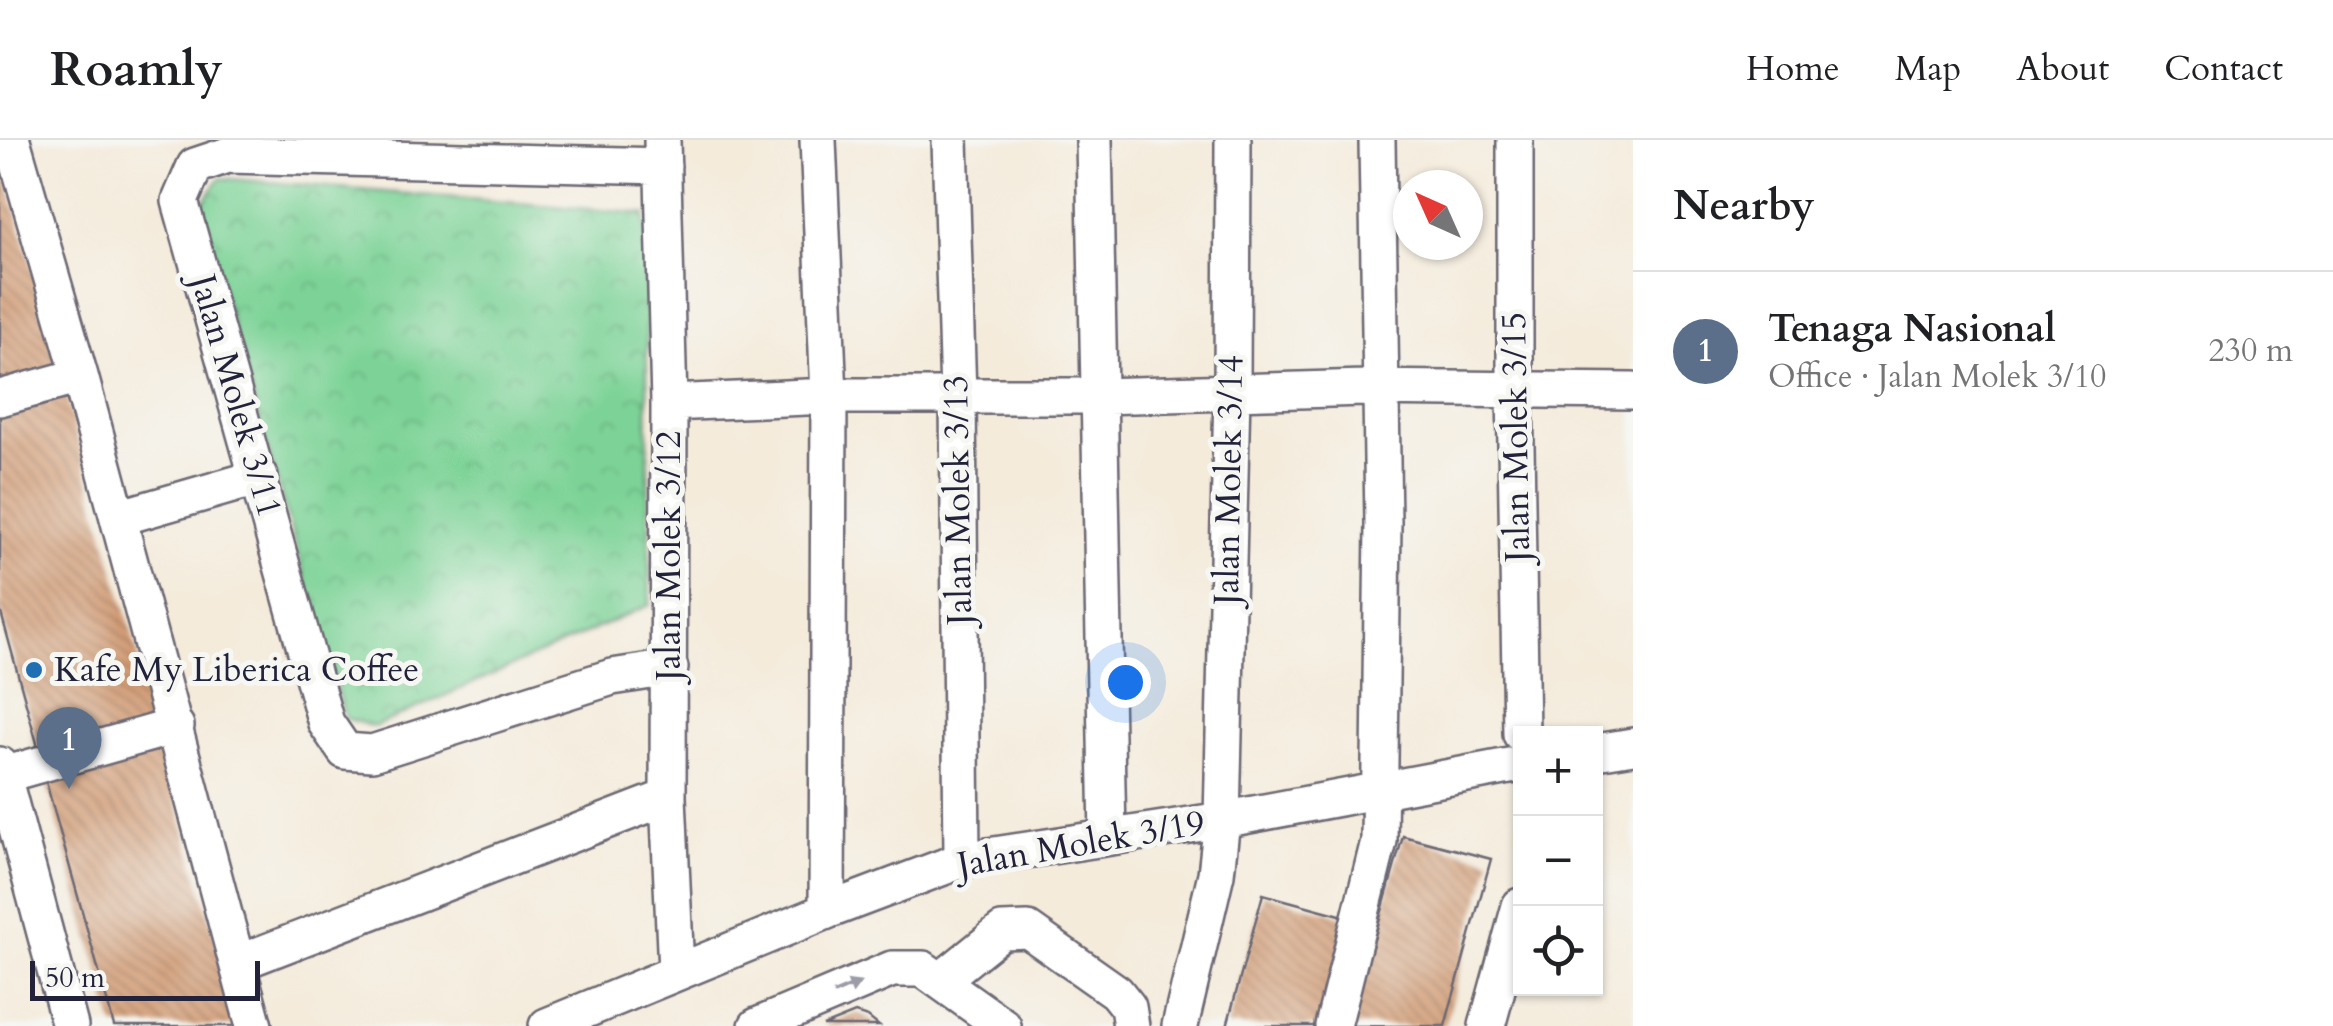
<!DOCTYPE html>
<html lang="en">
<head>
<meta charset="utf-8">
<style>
  body { margin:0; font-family:Cardo,serif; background:#f2f2f2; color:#202124 }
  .controls { position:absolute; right:30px; bottom:30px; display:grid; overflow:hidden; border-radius:0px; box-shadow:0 2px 8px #0004 }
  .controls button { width:90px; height:90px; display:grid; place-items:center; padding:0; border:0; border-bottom:2px solid #e0e0e0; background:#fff; color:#202124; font:50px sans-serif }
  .compass { position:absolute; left:1393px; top:30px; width:90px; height:90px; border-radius:50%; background:#fff; box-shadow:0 2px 8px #0004; rotate:315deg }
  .scale { position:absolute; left:30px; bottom:25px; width:230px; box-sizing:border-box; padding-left:10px; border:5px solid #22223b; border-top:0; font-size:28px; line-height:35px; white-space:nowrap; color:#22223b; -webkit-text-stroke:8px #f6f6f2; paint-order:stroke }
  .you { position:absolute; left:1125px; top:542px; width:35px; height:35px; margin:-25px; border:8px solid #fff; border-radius:50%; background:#1a73e8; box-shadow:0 0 0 15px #1a73e833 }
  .badge { display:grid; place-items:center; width:65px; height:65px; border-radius:50%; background:#b45309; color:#fff; font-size:32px; font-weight:700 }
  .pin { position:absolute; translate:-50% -82px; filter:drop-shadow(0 2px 5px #0008) }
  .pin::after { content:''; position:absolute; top:52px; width:35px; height:30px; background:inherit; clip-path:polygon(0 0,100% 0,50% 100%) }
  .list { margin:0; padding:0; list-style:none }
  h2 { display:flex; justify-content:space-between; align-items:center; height:130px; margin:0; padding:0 40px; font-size:42px }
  h2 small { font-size:32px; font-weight:400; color:#757577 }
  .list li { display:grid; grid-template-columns:65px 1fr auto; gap:30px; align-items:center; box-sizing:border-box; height:160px; padding:0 40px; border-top:2px solid #e0e0e0 }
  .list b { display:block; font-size:38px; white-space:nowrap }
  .list p { margin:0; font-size:32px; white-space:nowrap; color:#757577 }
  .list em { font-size:32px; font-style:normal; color:#757577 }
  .icon { flex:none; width:55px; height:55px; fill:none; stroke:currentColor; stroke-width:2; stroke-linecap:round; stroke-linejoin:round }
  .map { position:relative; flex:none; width:1633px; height:886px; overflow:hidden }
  header { display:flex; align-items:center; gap:60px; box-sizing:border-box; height:140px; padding:0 50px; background:#fff; border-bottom:2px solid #e0e0e0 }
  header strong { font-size:48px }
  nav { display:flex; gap:55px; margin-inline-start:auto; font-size:35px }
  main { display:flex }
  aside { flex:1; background:#fff }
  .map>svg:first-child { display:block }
  .park { fill:url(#park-crowns); stroke:#507a69; stroke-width:2.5 }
  .building { fill:url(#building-back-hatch) }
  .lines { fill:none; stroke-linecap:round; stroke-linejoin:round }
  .minor-casing { stroke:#6c6873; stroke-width:40 }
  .minor { stroke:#fff; stroke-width:35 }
  .oneway { fill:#9c9ca7 }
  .poi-dot { fill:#1f6fb2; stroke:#f6f6f2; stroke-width:4 }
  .labels { text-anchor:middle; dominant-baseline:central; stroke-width:10; stroke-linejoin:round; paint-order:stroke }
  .street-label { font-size:35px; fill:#22223b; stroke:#f6f6f2 }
  .poi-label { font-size:35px; fill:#22223b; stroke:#f6f6f2; text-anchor:start }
</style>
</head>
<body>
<header>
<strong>Roamly</strong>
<nav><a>Home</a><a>Map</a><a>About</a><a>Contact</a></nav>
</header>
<main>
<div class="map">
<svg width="1633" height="886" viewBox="0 0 1633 886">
  <defs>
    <pattern id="park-crowns" width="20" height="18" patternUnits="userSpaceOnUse" patternTransform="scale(2.5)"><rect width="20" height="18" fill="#7dd397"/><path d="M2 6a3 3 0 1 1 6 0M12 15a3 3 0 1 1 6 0" fill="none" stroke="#6cb583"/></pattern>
    <pattern id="building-back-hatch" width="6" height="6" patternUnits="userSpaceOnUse" patternTransform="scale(2.5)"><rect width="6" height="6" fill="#d29c76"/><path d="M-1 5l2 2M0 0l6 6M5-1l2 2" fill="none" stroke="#aa7f62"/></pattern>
  </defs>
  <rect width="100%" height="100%" fill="#f6f6f2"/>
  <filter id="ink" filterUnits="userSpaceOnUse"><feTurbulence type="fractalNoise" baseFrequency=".01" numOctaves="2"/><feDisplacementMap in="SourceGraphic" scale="20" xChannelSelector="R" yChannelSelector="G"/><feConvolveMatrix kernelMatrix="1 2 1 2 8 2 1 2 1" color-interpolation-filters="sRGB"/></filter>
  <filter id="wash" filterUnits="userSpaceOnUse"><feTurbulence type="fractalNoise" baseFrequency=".0048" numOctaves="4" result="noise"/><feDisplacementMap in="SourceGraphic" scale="40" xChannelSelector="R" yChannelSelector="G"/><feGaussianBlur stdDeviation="2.25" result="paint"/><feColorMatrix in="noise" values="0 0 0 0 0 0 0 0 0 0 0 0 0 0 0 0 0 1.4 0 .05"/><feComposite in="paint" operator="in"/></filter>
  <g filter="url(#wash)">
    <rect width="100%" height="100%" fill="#f4ebdb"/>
    <path class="park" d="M220,38L645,74L650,465L374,587L345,578L199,69Z"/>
    <g id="blocks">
      <path class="building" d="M0,15L62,232L0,250Z
        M65,253L158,585L41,618L0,469V271Z
        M161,605L240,886H114L45,638Z
        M1403,696L1491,719L1445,886H1350Z
        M1263,754L1351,778L1322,886H1227Z
        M855,873L868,877L879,886H823Z"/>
    </g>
  </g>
  <g filter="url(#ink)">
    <use href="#blocks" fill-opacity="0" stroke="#6c6873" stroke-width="2.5"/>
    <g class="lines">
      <defs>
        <path id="minor" d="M12,0L80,236L254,886
          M662,0L669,263L668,657L676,831
          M818,0L829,256L827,771
          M950,0L958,255L962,720
          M1094,0L1108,697
          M1515,0V249L1521,594
          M663,26L228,15L195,26L180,61L326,583L345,611L372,613L612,537L670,528
          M0,258L80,236
          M669,263L829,256H1100L1364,248L1633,251
          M118,378L260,337
          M1596,612L1633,606
          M0,625L70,886
          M3,635L176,586
          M238,823L668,657
          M940,841L1002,791L1028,790L1116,852L1128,867L1131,886
          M547,886L827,771L962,720L1222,680L1520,624
          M757,886L892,829H923L1003,886
          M1180,886L1216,734L1222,680L1232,252L1233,0
          M1333,886L1379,701L1383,383L1377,0
          M1487,886L1520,766"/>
      </defs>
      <use href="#minor" class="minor-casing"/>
      <use href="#minor" class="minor"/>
    </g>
    <defs><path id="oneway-solid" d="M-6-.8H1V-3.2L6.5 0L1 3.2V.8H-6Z" transform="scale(2.5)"/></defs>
    <use class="oneway" href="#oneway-solid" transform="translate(847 848) rotate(-23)"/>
  </g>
  <circle class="poi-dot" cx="34" cy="530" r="10"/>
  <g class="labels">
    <g class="street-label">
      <text transform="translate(236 256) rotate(74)">Jalan Molek 3/11</text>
      <text transform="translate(1516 297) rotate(-91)">Jalan Molek 3/15</text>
      <text transform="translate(1229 340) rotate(-89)">Jalan Molek 3/14</text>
      <text transform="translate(958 360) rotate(-91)">Jalan Molek 3/13</text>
      <text transform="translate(669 416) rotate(-90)">Jalan Molek 3/12</text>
      <text transform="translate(1081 704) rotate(-10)">Jalan Molek 3/19</text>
    </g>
    <g class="poi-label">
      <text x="54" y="530">Kafe My Liberica Coffee</text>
    </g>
  </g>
</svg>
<div class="controls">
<button>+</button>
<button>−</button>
<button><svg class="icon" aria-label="locate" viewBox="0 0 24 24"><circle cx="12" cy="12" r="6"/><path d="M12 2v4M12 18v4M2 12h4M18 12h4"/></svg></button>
</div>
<svg class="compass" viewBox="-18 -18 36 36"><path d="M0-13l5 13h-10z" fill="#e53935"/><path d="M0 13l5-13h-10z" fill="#757577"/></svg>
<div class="scale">50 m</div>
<div class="you"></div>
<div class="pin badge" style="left:69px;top:649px;background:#5c6f8a">1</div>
</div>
<aside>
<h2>Nearby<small></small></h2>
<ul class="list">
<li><span class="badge" style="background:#5c6f8a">1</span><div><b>Tenaga Nasional</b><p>Office · Jalan Molek 3/10</p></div><em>230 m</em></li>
</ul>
</aside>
</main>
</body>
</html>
